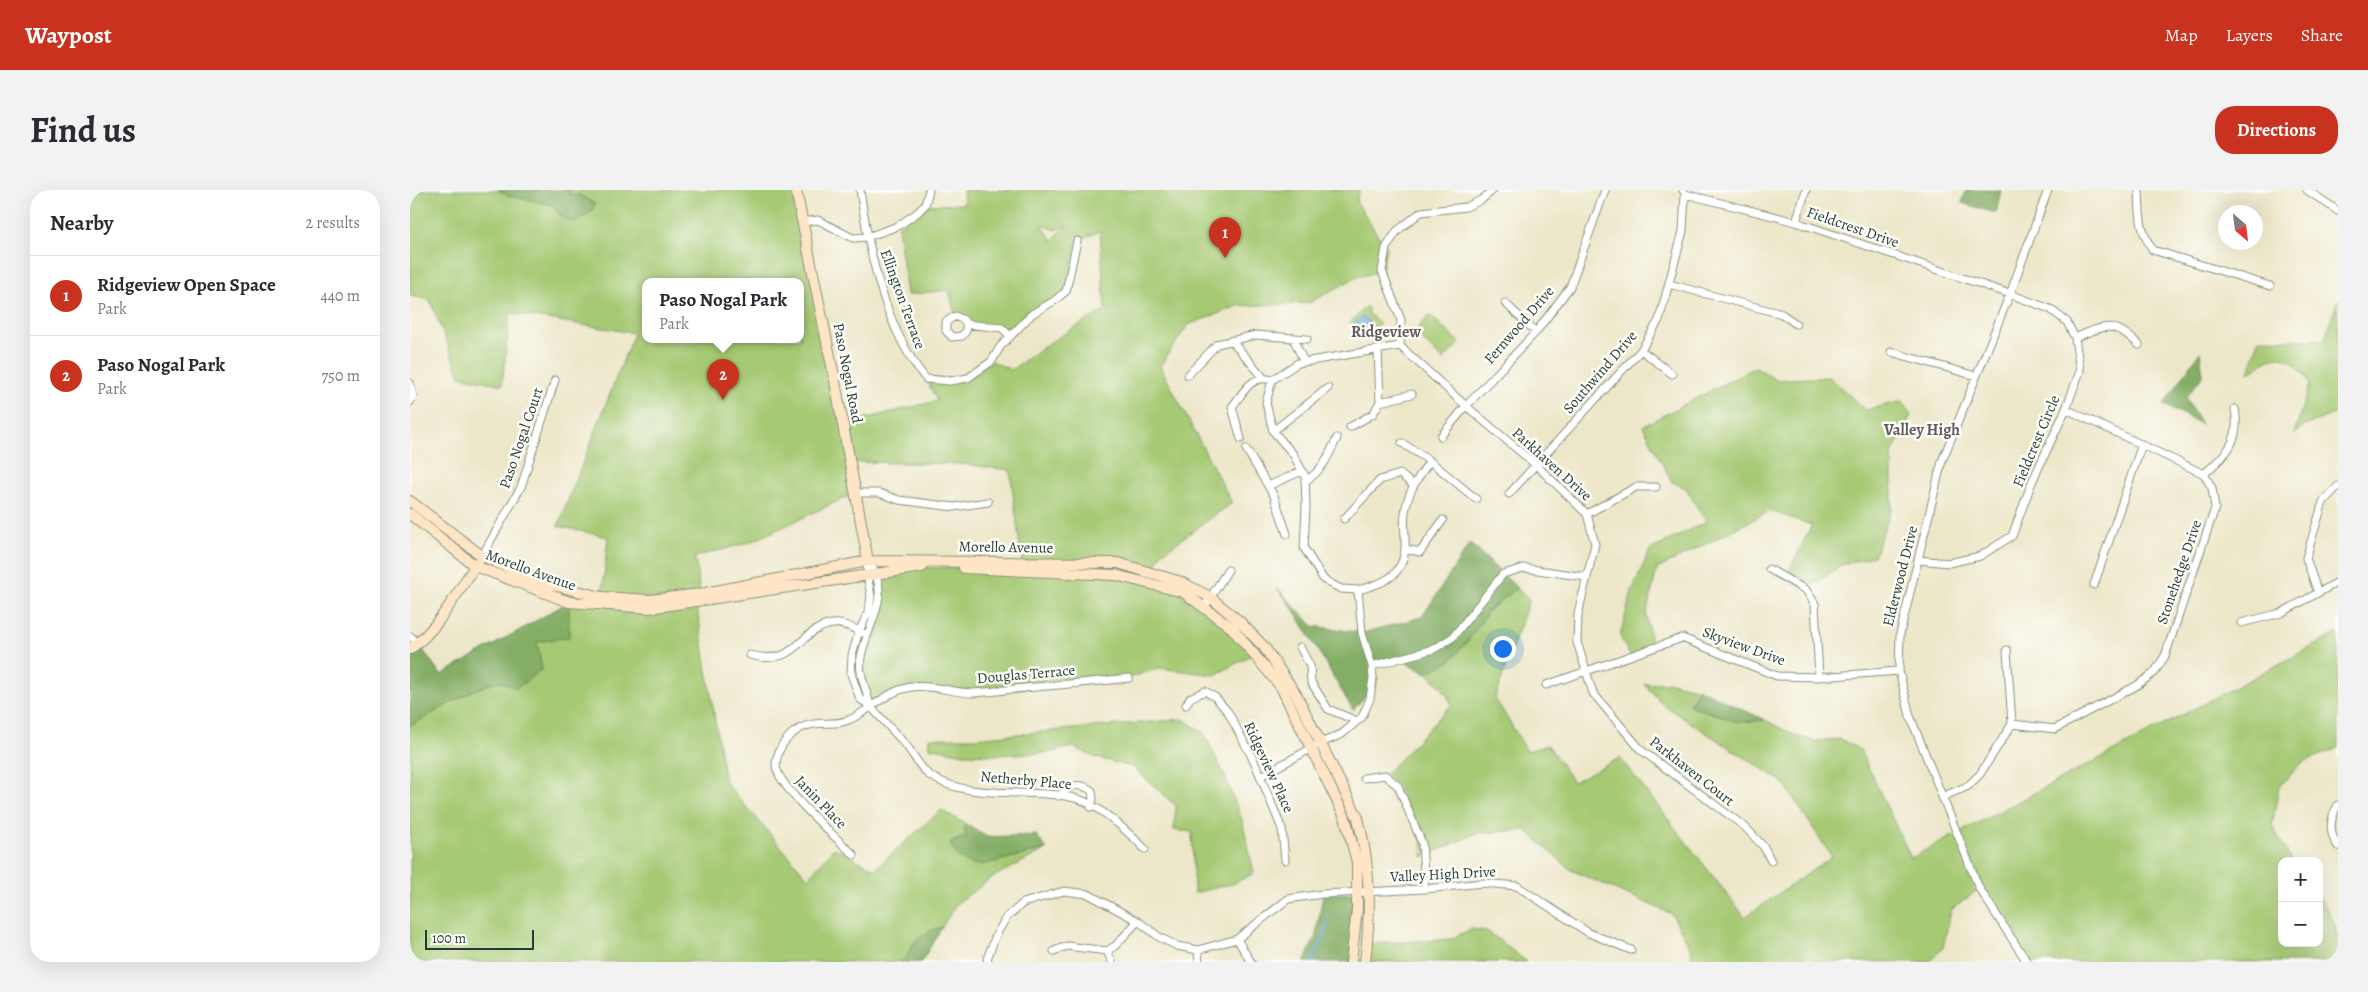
<!DOCTYPE html>
<html lang="en">
<head>
<meta charset="utf-8">
<style>
  body { margin:0; font-family:Alegreya,serif; background:#f2f2f3; color:#2b2b33 }
  .controls { position:absolute; right:15px; bottom:15px; display:grid; overflow:hidden; border-radius:10px; box-shadow:0 5px 20px #0002 }
  .controls button { width:45px; height:45px; display:grid; place-items:center; padding:0; border:0; border-bottom:1px solid #e1e1e2; background:#fff; color:#2b2b33; font:25px sans-serif }
  .compass { position:absolute; left:1808px; top:15px; width:45px; height:45px; border-radius:50%; background:#fff; box-shadow:0 5px 20px #0002; rotate:152deg }
  .scale { position:absolute; left:15px; bottom:12px; width:109px; box-sizing:border-box; padding-left:5px; border:2px solid #1f3d34; border-top:0; font-size:14px; line-height:18px; white-space:nowrap; color:#1f3d34; -webkit-text-stroke:4px #fdfcf7; paint-order:stroke }
  .you { position:absolute; left:1092px; top:458px; width:18px; height:18px; margin:-12px; border:4px solid #fff; border-radius:50%; background:#1a73e8; box-shadow:0 0 0 8px #1a73e833 }
  .badge { display:grid; place-items:center; width:32px; height:32px; border-radius:50%; background:#c8321e; color:#fff; font-size:16px; font-weight:700 }
  .pin { position:absolute; translate:-50% -41px; filter:drop-shadow(0 1px 2px #0008) }
  .pin::after { content:''; position:absolute; top:26px; width:18px; height:15px; background:inherit; clip-path:polygon(0 0,100% 0,50% 100%) }
  .popup { position:absolute; left:232px; top:88px; width:162px; height:65px; box-sizing:border-box; display:grid; place-content:center; border-radius:10px; background:#fff; filter:drop-shadow(0 1px 4px #0005); font-size:16px; white-space:nowrap; color:#7c7c81 }
  .popup b { font-size:19px; color:#2b2b33 }
  .popup::after { content:''; position:absolute; left:50%; top:100%; margin-left:-10px; border:10px solid transparent; border-top-color:#fff }
  .list { margin:0; padding:0; list-style:none }
  h2 { display:flex; justify-content:space-between; align-items:center; height:65px; margin:0; padding:0 20px; font-size:21px }
  h2 small { font-size:16px; font-weight:400; color:#7c7c81 }
  .list li { display:grid; grid-template-columns:32px 1fr auto; gap:15px; align-items:center; box-sizing:border-box; height:80px; padding:0 20px; border-top:1px solid #e1e1e2 }
  .list b { display:block; font-size:19px; white-space:nowrap }
  .list p { margin:0; font-size:16px; white-space:nowrap; color:#7c7c81 }
  .list em { font-size:16px; font-style:normal; color:#7c7c81 }
  .map { position:relative; flex:none; width:1928px; height:772px; overflow:hidden; border-radius:20px }
  header { display:flex; align-items:center; gap:30px; box-sizing:border-box; height:70px; padding:0 25px; background:#c8321e; color:#fff }
  header strong { font-size:24px }
  nav { display:flex; gap:28px; margin-inline-start:auto; font-size:18px }
  .intro { display:flex; align-items:center; justify-content:space-between; box-sizing:border-box; height:120px; padding:0 30px }
  h1 { margin:0; font-size:35px }
  .button { padding:12px 22px; border-radius:20px; background:#c8321e; color:#fff; font-size:18px; font-weight:700 }
  main { display:flex; gap:30px; padding:0 30px }
  aside { flex:1; background:#fff; border-radius:20px; box-shadow:0 5px 20px #0002 }
  .map>svg:first-child { display:block }
  .green { fill:#a6c973; stroke:#628354; fill-rule:evenodd }
  .forest { fill:#84ad65; stroke:#52754c }
  .water { fill:#6cabdf; stroke:#46748a }
  .lines { fill:none; stroke-linecap:round; stroke-linejoin:round }
  .stream { stroke:#6cabdf; stroke-width:2 }
  .street-casing { stroke:#86927e; stroke-width:9 }
  .secondary-casing { stroke:#86927e; stroke-width:12 }
  .street { stroke:#fff; stroke-width:7 }
  .secondary { stroke:#fde5c5; stroke-width:10 }
  .labels { text-anchor:middle; dominant-baseline:central; stroke-width:5; stroke-linejoin:round; paint-order:stroke }
  .street-label { font-size:15px; fill:#1f3d34; stroke:#fdfcf7 }
  .neighbourhood-label { font-size:16px; font-weight:bold; fill:#645b61; stroke:#fdfcf7 }
</style>
</head>
<body>
<header>
<strong>Waypost</strong>
<nav><a>Map</a><a>Layers</a><a>Share</a></nav>
</header>
<div class="intro"><h1>Find us</h1><a class="button">Directions</a></div>
<main>
<aside>
<h2>Nearby<small>2 results</small></h2>
<ul class="list">
<li><span class="badge">1</span><div><b>Ridgeview Open Space</b><p>Park</p></div><em>440 m</em></li>
<li><span class="badge">2</span><div><b>Paso Nogal Park</b><p>Park</p></div><em>750 m</em></li>
</ul>
</aside>
<div class="map">
<svg width="1928" height="772" viewBox="0 0 1928 772">
  <rect width="100%" height="100%" fill="#fdfcf7"/>
  <filter id="ink" filterUnits="userSpaceOnUse"><feTurbulence type="fractalNoise" baseFrequency=".02" numOctaves="2"/><feDisplacementMap in="SourceGraphic" scale="10" xChannelSelector="R" yChannelSelector="G"/><feConvolveMatrix kernelMatrix="1 2 1 2 8 2 1 2 1" color-interpolation-filters="sRGB"/></filter>
  <filter id="wash" filterUnits="userSpaceOnUse"><feTurbulence type="fractalNoise" baseFrequency=".0096" numOctaves="4" result="noise"/><feDisplacementMap in="SourceGraphic" scale="20" xChannelSelector="R" yChannelSelector="G"/><feGaussianBlur stdDeviation="1.12" result="paint"/><feColorMatrix in="noise" values="0 0 0 0 0 0 0 0 0 0 0 0 0 0 0 0 0 1.4 0 .05"/><feComposite in="paint" operator="in"/></filter>
  <g filter="url(#wash)">
    <rect width="100%" height="100%" fill="#ede7c9"/>
    <path class="green" d="M0,0H386L433,234L527,211L516,189L558,188L582,171L601,180L642,151L695,120L690,41L667,51L656,101L622,124L600,146L592,138L565,135L545,126L539,100L497,105L488,36L515,15L554,14L553,0H950L946,11L976,58L972,81L947,87L899,113L828,116L778,135L750,176L822,313L752,363L742,383L708,373L612,372L600,280L552,274L440,272L445,303L341,352L285,367L290,404L240,410L192,405L198,347L148,336L224,143L100,123L92,195L50,186L20,110L0,106ZM632,35L646,40L657,35L642,50ZM236,91H390V149H236Z
      M1928,110V222L1895,236L1884,244L1900,193C1892,181 1880,163 1863,168C1855,170 1846,179 1839,183L1849,149L1914,150Z
      M956,116L959,120L957,122L970,134L965,139L967,141L956,149L951,144L947,149L940,142L945,138L940,133Z
      M1020,125L1050,153L1033,170L1007,145V139Z
      M1346,177L1366,190L1419,187L1456,220L1493,211L1501,225L1482,263V318L1464,366L1431,375L1396,400L1375,389L1402,335L1360,321L1247,379L1236,425L1242,459L1220,466L1210,446L1222,401L1240,360L1296,332L1276,298L1262,292L1233,236Z
      M502,377L612,379L705,385L773,402L845,463L805,485L749,478L719,488L563,503L502,497L460,516L451,467L466,427L467,383Z
      M1107,398L1119,410L1085,508L1117,561L1138,555L1163,592L1210,568L1335,727L1422,667L1373,592L1256,517L1234,494L1261,492L1289,499L1279,515L1328,532L1355,530L1388,547L1405,551L1430,549L1450,560L1501,668L1928,443V558L1893,572L1869,597L1862,636L1882,671H1872V753H1909V707C1928,734 1928,739 1928,772H1617L1569,699L1541,720L1533,758L1519,772H1407L1398,766L1344,772H1280L1282,761L1262,724L1161,680L1116,640L1067,643L1013,667L1012,653L988,596L975,585L1042,514L1033,499L1017,483L1040,471L1057,452L1079,420Z
      M159,412H286L315,592L398,688L424,658L465,679L531,620L554,633L556,646L540,653L571,675L637,659L583,687L546,714L511,772H0V459L8,453L31,485Z
      M773,529L794,543L814,584L832,630L844,683L825,693L784,703L782,642L764,640L766,616L723,577L684,567L663,557L636,563L584,565L554,564L519,557L520,548H564Z
      M1061,739L1077,741L1117,772H955L957,754L1041,749Z"/>
    <path class="forest" d="M88,0H161L159,5H170L185,14L181,22L165,33C156,30 146,24 143,15L99,6Z
      M1556,0H1591L1586,23L1552,13Z
      M1790,162L1793,185L1776,208L1791,234L1754,214Z
      M1060,353L1107,398L1079,420L1057,452L1040,471L1017,483L988,469L962,476L961,499L943,520L886,423L867,398L903,436L953,443L1012,427Z
      M159,412V447L127,452L132,479L107,498L88,491L64,500L0,536V459L8,453L31,485Z
      M1289,499L1355,530L1328,532L1279,515Z
      M554,633L577,647L626,645L637,659L570,675C556,675 545,667 540,653L556,646Z
      M948,703L941,772H894L906,746L913,704Z
      M532,737L511,772H491C497,768 498,762 502,756C510,744 519,741 532,737Z"/>
    <path class="water" d="M952,126L964,137L957,144L945,133Z"/>
    <g class="lines">
      <path class="stream" d="M902,772L914,747L919,726"/>
    </g>
  </g>
  <g filter="url(#ink)">
    <g class="lines">
      <defs>
        <path id="street" d="M450,0C459,63 475,139 516,189L540,191L558,188L582,171L590,157L622,124L644,111L656,101L667,51
          M1729,0C1730,23 1729,41 1743,60L1860,96
          M1897,0L1928,21
          M1275,4L1386,32L1600,104L1640,119L1657,132L1665,148L1670,181L1656,219L1622,292L1602,346L1570,366L1539,373L1509,370
          M393,32L408,30L443,48L457,47L488,36L507,23L515,15L519,0
          M1386,32L1396,0
          M1259,94L1372,124L1386,134
          M1095,113L1126,142
          M556,134V141L552,146L542,147L536,141V132L545,126L554,130L556,134L592,138L600,146
          M883,148L894,172
          M1665,148C1695,135 1704,130 1729,155
          M822,151L853,187
          M990,156L1056,216L1126,275L1177,324L1185,354L1168,424L1167,452L1183,503L1231,560L1335,637L1354,657L1361,671
          M990,156L991,130L972,81L976,58L987,41L1011,22L1056,17L1071,10L1083,0
          M968,160L970,212
          M1231,160L1262,184
          M1481,162L1566,186
          M778,185L807,154L846,145L897,149
          M0,193L3,206L0,212
          M940,237L963,224L970,212L1002,204
          M863,241L918,198
          M1031,246L1056,216L1126,142L1160,97L1195,0
          M831,249L822,217C834,202 841,184 862,190
          M992,253L1020,271L1066,309
          M836,259L864,306L877,344
          M1794,284C1816,265 1831,251 1825,219
          M895,291C912,282 919,265 927,248
          M858,296L892,281
          M445,303H469L489,310L544,317L578,312
          M1099,304L1231,160L1249,130L1273,41L1275,4L1273,0
          M1177,324L1226,297H1246
          M934,329L970,290L990,284L1003,295
          M995,359L1010,362L1033,330
          M72,366L111,297L145,190
          M458,371C484,404 457,434 451,467C448,485 457,499 460,516L450,509L441,484L442,465L449,441L459,421L461,406L457,385Z
          M1359,379L1396,400L1405,414L1409,487
          M1684,395L1732,254
          M948,400C972,394 993,387 995,358C996,347 993,335 995,323C997,303 1008,287 1020,271
          M1908,403L1896,368L1913,312L1928,296
          M795,416L818,380
          M1831,433L1871,423L1928,392
          M0,446L8,453
          M890,457L900,476L901,492L918,519L947,531
          M340,465C389,478 387,439 423,434C433,432 444,439 453,443
          M962,476L1024,459L1043,447L1093,384L1114,378L1176,387
          M1136,495L1272,448L1367,486L1409,487L1489,481
          M776,515L780,508L795,501L805,507L818,522L844,571L872,639L875,670
          M460,516C472,529 484,542 496,555C503,564 510,578 519,585C561,613 623,596 668,609C689,615 719,643 735,659
          M1602,534L1645,539L1726,496L1744,483L1755,466L1805,318L1802,298L1794,284L1656,219
          M851,586L911,553L932,544L952,527L960,509L963,488L962,476L952,443L948,400L931,399L914,390L894,358L896,317L895,286L883,264L863,241L856,213L862,190L888,173L990,156
          M954,588L975,585L988,596L1012,653L1015,699
          M648,606C659,597 669,590 682,601L683,608L681,617
          M1532,607L1558,596L1570,584L1602,534L1597,460
          M1928,615C1920,628 1918,643 1928,656
          M444,665C428,649 366,596 366,575C367,554 384,537 404,534C417,532 430,535 441,529C462,519 476,501 501,497C522,494 543,503 564,503C581,502 597,500 614,498C649,495 684,492 719,488
          M827,749L841,772
          M788,760L789,772
          M644,761L657,756L697,761L705,756L728,731
          M697,761L702,772
          M578,772L577,769L586,745L596,728L613,713L654,701L678,704L728,731L749,747L767,756L788,760L827,749L878,709L913,704L1015,699L1073,693L1107,696L1179,743L1221,760
          M1617,772L1569,698L1500,526L1489,481L1490,444L1532,271L1600,104L1638,0"/>
        <path id="secondary" d="M386,0L424,186L458,371
          M0,311L72,366L130,392L192,407L240,410L290,404L458,371L708,373L771,392L800,407L829,431L854,457L886,504L948,628C961,681 961,718 955,772
          M0,324L65,376L159,412L239,418L512,377
          M554,378L705,385L773,402L822,438L871,497L935,627L947,672V719L941,772
          M0,459C29,439 48,400 68,372"/>
      </defs>
      <use href="#street" class="street-casing"/>
      <use href="#secondary" class="secondary-casing"/>
      <use href="#street" class="street"/>
      <use href="#secondary" class="secondary"/>
    </g>
  </g>
  <g class="labels">
    <g class="street-label">
      <text transform="translate(1443 37) rotate(19)">Fieldcrest Drive</text>
      <text transform="translate(493 109) rotate(70)">Ellington Terrace</text>
      <text transform="translate(1109 135) rotate(-49)">Fernwood Drive</text>
      <text transform="translate(1190 182) rotate(-49)">Southwind Drive</text>
      <text transform="translate(438 183) rotate(79)">Paso Nogal Road</text>
      <text transform="translate(111 248) rotate(-71)">Paso Nogal Court</text>
      <text transform="translate(1626 251) rotate(-67)">Fieldcrest Circle</text>
      <text transform="translate(1142 274) rotate(42)">Parkhaven Drive</text>
      <text transform="translate(596 357) rotate(1)">Morello Avenue</text>
      <text transform="translate(121 380) rotate(20)">Morello Avenue</text>
      <text transform="translate(1769 382) rotate(-71)">Stonehedge Drive</text>
      <text transform="translate(1490 386) rotate(-76)">Elderwood Drive</text>
      <text transform="translate(1334 456) rotate(20)">Skyview Drive</text>
      <text transform="translate(616 484) rotate(-5)">Douglas Terrace</text>
      <text transform="translate(859 577) rotate(65)">Ridgeview Place</text>
      <text transform="translate(1282 581) rotate(38)">Parkhaven Court</text>
      <text transform="translate(616 590) rotate(5)">Netherby Place</text>
      <text transform="translate(411 612) rotate(46)">Janin Place</text>
      <text transform="translate(1033 684) rotate(-3)">Valley High Drive</text>
    </g>
    <g class="neighbourhood-label">
      <text x="976" y="142">Ridgeview</text>
      <text x="1512" y="240">Valley High</text>
    </g>
  </g>
</svg>
<div class="controls">
<button>+</button>
<button>−</button>
</div>
<svg class="compass" viewBox="-18 -18 36 36"><path d="M0-13l5 13h-10z" fill="#e53935"/><path d="M0 13l5-13h-10z" fill="#7c7c81"/></svg>
<div class="scale">100 m</div>
<div class="you"></div>
<div class="pin badge" style="left:815px;top:68px">1</div>
<div class="pin badge" style="left:313px;top:210px">2</div>
<div class="popup"><b>Paso Nogal Park</b>Park</div>
</div>
</main>
</body>
</html>
